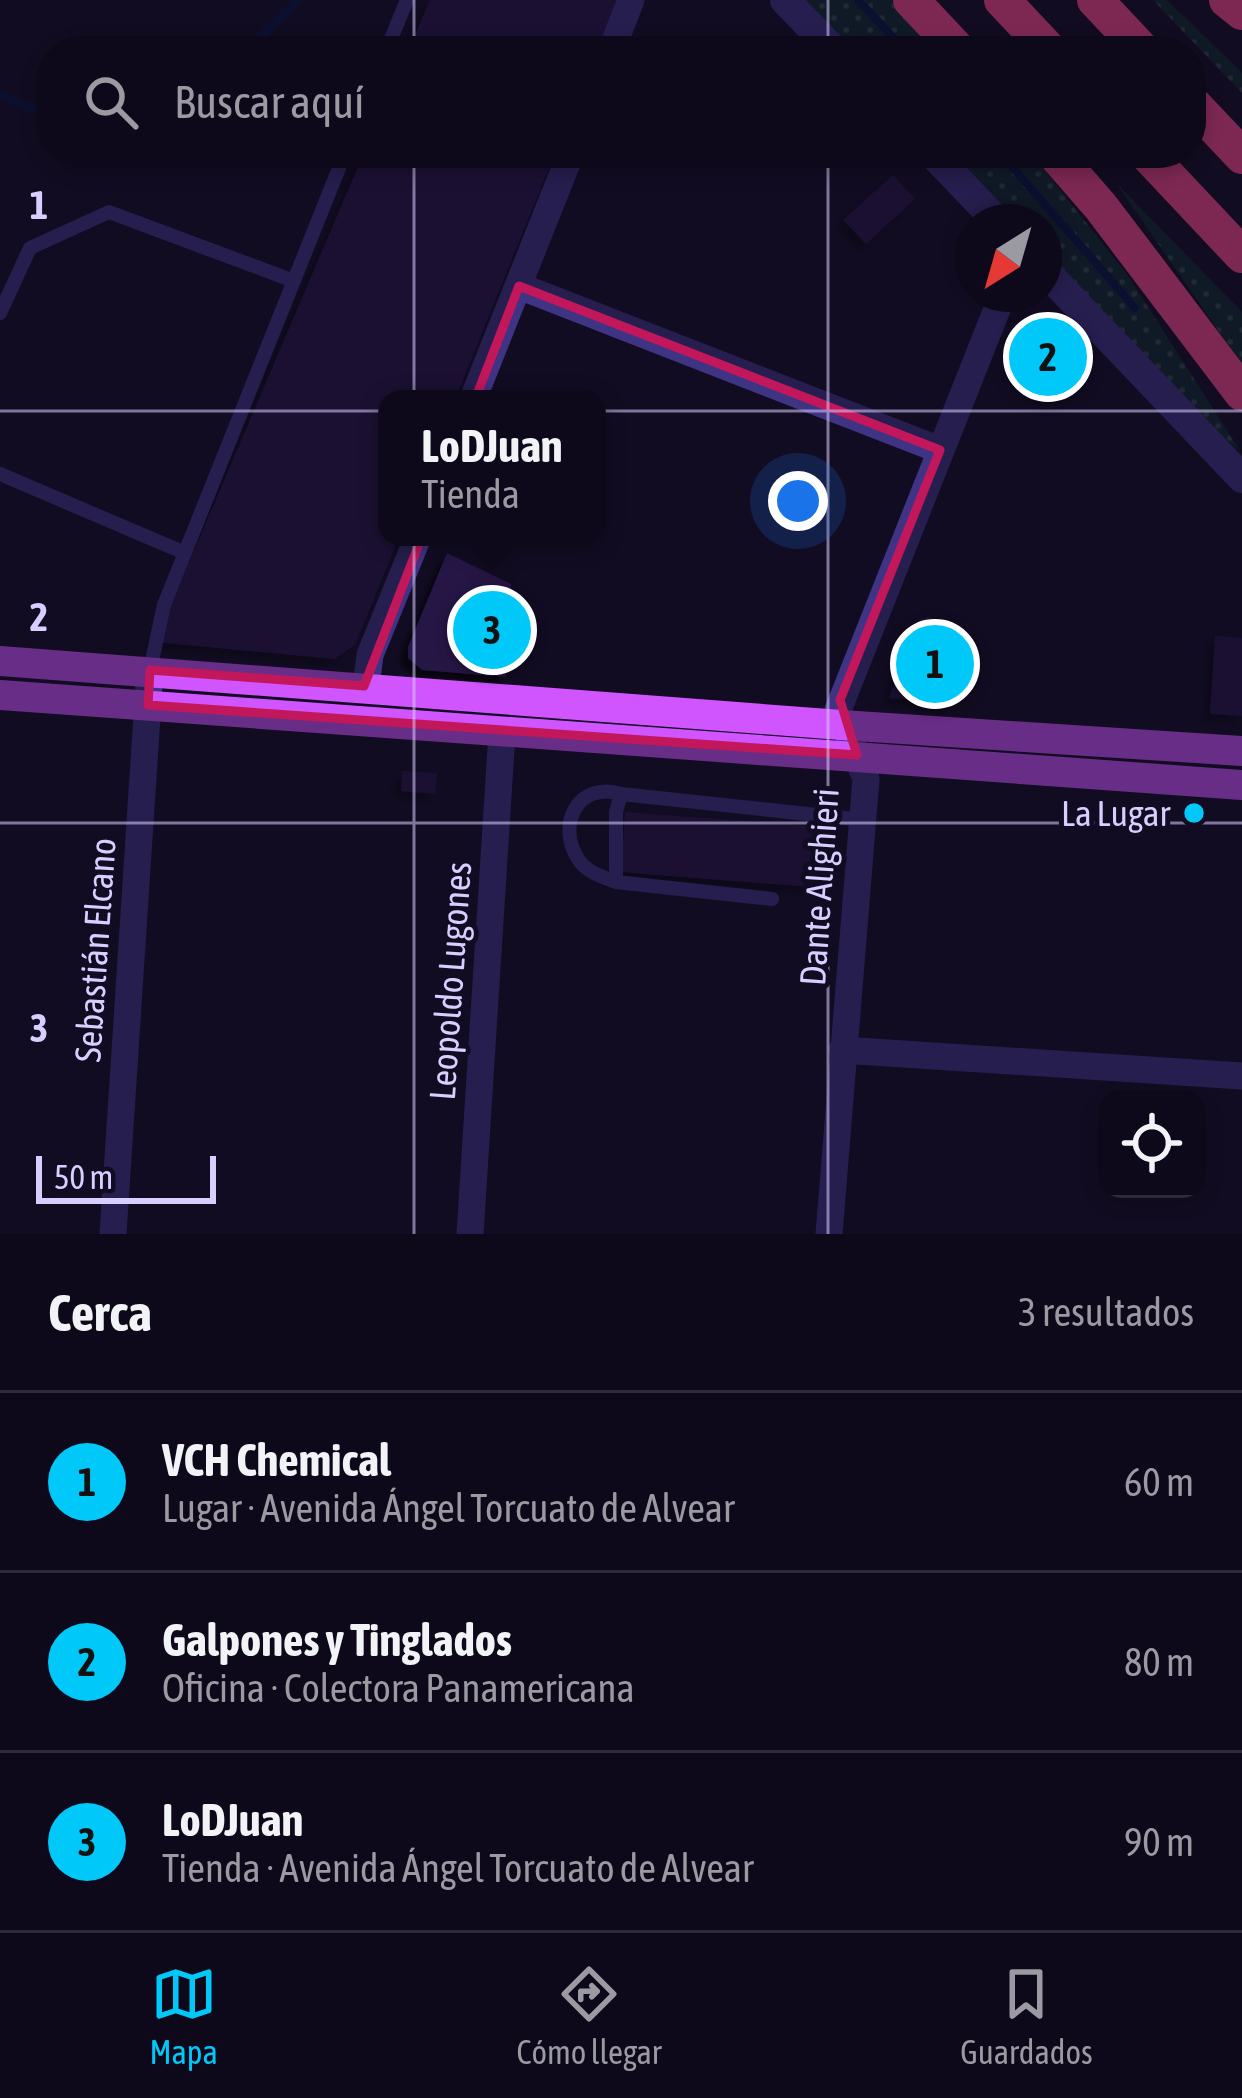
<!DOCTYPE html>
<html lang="es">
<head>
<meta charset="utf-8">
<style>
  body { margin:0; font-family:"Asap Condensed",sans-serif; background:#171223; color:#f1f3f6 }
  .controls { position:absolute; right:36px; bottom:36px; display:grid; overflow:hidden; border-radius:24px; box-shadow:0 6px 18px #0003 }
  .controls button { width:108px; height:108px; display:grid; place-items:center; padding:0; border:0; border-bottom:3px solid #2e2a39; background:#0e091a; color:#f1f3f6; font:60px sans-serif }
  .compass { position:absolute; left:954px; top:204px; width:108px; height:108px; border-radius:50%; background:#0e091a; box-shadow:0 6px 18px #0003; rotate:217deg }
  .scale { position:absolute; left:36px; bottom:30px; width:180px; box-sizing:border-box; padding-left:12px; border:6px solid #d8ceff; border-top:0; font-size:33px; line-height:42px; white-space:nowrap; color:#d8ceff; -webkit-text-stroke:9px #120c23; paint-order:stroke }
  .you { position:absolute; left:798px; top:501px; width:42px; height:42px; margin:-30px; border:9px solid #fff; border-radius:50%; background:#1a73e8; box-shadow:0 0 0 18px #1a73e833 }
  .badge { display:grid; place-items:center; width:78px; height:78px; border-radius:50%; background:#00c8f9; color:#111; font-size:39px; font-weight:700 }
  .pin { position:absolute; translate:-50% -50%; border:6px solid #fff; box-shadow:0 3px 12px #0006 }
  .popup { position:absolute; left:378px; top:390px; width:228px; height:156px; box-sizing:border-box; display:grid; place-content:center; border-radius:24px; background:#0e091a; filter:drop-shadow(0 3px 9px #0005); font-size:39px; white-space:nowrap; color:#9b9aa2 }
  .popup b { font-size:45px; color:#f1f3f6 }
  .popup::after { content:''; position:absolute; left:50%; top:100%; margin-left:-24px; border:24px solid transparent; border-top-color:#0e091a }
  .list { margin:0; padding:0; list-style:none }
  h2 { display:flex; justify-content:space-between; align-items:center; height:156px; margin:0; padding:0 48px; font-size:51px }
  h2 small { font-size:39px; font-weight:400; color:#9b9aa2 }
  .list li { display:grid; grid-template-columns:78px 1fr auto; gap:36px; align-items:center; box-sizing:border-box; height:180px; padding:0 48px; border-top:3px solid #2e2a39 }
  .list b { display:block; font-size:45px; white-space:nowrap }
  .list p { margin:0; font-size:39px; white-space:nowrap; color:#9b9aa2 }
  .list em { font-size:39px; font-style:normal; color:#9b9aa2 }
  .icon { flex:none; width:66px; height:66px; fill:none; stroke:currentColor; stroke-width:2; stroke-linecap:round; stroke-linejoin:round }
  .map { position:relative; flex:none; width:1242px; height:1234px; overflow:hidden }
  .search { position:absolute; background:#0e091a; box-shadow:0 6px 18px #0003; left:36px; right:36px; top:36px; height:132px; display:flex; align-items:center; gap:30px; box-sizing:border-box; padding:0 42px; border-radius:48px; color:#9b9aa2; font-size:45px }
  .sheet { height:696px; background:#0e091a }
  nav { display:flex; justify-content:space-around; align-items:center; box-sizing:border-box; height:168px; border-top:3px solid #2e2a39; background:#0e091a; font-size:33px; color:#9b9aa2 }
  nav a { display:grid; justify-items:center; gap:6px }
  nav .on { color:#00c8f9 }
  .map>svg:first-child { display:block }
  .grass { fill:url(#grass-dots) }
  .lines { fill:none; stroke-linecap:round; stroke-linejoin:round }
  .stream { stroke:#061641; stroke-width:8 }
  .building { fill:#251745; filter:url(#shadow) }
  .service { stroke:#3f3484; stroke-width:14 }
  .minor { stroke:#3f3484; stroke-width:27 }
  .tertiary { stroke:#3f3484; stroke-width:30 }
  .primary { stroke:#d055ff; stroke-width:30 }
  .motorway { stroke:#ff498e; stroke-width:36 }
  .marked { fill:none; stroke:#c2185b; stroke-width:9; stroke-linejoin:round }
  .grid { fill:none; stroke:#d8ceff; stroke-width:3; stroke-opacity:0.55 }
  .poi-dot { fill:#00c8f9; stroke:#120c23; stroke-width:4.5 }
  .labels { text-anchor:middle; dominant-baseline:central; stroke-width:10; stroke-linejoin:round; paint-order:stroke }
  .poi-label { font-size:36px; fill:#d8ceff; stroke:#120c23; text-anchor:end }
  .street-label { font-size:36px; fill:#d8ceff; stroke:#120c23 }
  .grid-label { font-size:39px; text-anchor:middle; font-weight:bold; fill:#d8ceff; stroke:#120c23; stroke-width:10; stroke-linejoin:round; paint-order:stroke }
</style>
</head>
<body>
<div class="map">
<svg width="1242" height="1234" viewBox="0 0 1242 1234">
  <defs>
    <pattern id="grass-dots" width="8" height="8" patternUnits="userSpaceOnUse" patternTransform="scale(3)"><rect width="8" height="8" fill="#0f2b2d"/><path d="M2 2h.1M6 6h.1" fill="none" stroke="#31494c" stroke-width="1.8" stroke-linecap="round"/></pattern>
    <filter id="shadow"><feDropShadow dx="-7" dy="7" stdDeviation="3" flood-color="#0009"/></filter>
  </defs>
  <rect width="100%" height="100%" fill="#120c23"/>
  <path class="grass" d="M805,0H892L939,51H853Z
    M1153,0H1167L1242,73V93Z
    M950,153H1031L1129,277L1240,451L1205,423L1044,253V222H1015Z
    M1117,184L1242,312V365Z"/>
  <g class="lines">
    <path class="stream" d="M858,0L906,51
      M246,51L298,0
      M0,95L51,116
      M1000,153L1135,308"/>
  </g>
  <path class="building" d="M430,0H618L597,51H408Z
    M364,153H555L455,399H387V537H399L355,645L334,659L155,642Z
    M893,175L915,199L866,244L843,220Z
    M447,553L511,584L506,677L422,670L408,658V647Z
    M931,617L970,639L966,691L953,689L951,702L889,698L919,619Z
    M1215,636L1242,638V716L1210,714Z
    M402,771L437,773L435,794L401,791Z
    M625,812L827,827L823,888L621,872Z"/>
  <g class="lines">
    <path class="service" d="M386,51L407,0
      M0,313L30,248L109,212L294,281
      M0,474L185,553
      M150,670L164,605L345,153
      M616,882C601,876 585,872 577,857C557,824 578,781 621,794
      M772,899L616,882V812L621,794L864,820"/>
    <path class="minor" d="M611,51L631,0
      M519,286L940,450
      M473,399L571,153
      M366,686L370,655L418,537
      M842,1050L1242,1076
      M113,1234L150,670
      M470,1234L502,733
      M829,1234L866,779L838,710L1003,294"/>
    <path class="tertiary" d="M785,0L834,51
      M932,153L998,222
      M1044,270L1242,478"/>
    <path class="primary" d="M0,661L841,725L1242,751
      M0,695L1242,785"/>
    <path class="motorway" d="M911,0L959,51
      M1002,0L1050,51
      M1095,0L1143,51
      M1227,0L1242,12
      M1191,102L1242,156
      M1054,153L1101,207L1242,393
      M1146,153L1242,255"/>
  </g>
  <path d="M0 0H1242V1234H0ZM519,286L940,450L840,700L857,755L148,705L150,670L364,686Z" fill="#120c23" fill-opacity=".55" fill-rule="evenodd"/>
  <path class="marked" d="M519,286L940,450L840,700L857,755L148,705L150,670L364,686Z"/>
  <path class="grid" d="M414,0V51M828,0V51M414,153V1234M828,153V1234M0,411H1242M0,823H1242"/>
  <circle class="poi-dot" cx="1194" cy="813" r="12"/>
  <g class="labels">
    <g class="poi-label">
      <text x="1170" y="813">La Lugar</text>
    </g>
    <g class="street-label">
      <text transform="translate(819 887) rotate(-86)">Dante Alighieri</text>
      <text transform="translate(95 950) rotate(-86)">Sebastián Elcano</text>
      <text transform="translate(450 981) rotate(-86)">Leopoldo Lugones</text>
    </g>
  </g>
  <g class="grid-label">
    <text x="39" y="219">1</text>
    <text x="39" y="631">2</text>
    <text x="39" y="1042">3</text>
  </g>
</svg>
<div class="controls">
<button><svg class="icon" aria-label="locate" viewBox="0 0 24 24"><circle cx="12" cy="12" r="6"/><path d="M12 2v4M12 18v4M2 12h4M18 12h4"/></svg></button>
</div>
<svg class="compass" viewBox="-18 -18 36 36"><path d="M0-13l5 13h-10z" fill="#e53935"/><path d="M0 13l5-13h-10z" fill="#9b9aa2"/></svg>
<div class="scale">50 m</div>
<div class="you"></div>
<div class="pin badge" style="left:935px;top:664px">1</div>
<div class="pin badge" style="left:1048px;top:357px">2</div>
<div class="pin badge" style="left:492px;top:630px">3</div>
<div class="popup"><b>LoDJuan</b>Tienda</div>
<div class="search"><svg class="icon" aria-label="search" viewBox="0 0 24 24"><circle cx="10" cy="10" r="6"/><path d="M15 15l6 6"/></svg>Buscar aquí</div>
</div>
<section class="sheet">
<h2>Cerca<small>3 resultados</small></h2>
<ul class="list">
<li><span class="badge">1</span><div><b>VCH Chemical</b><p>Lugar · Avenida Ángel Torcuato de Alvear</p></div><em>60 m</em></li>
<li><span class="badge">2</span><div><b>Galpones y Tinglados</b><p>Oficina · Colectora Panamericana</p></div><em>80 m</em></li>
<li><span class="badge">3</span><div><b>LoDJuan</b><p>Tienda · Avenida Ángel Torcuato de Alvear</p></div><em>90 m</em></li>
</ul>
</section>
<nav>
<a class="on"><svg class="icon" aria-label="map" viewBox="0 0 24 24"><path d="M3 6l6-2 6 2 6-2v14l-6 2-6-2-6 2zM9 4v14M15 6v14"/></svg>Mapa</a>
<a><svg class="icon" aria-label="directions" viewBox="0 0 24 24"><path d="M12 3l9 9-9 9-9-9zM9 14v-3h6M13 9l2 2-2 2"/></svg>Cómo llegar</a>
<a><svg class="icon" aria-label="saved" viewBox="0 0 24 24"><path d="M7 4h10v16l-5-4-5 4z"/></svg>Guardados</a>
</nav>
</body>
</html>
